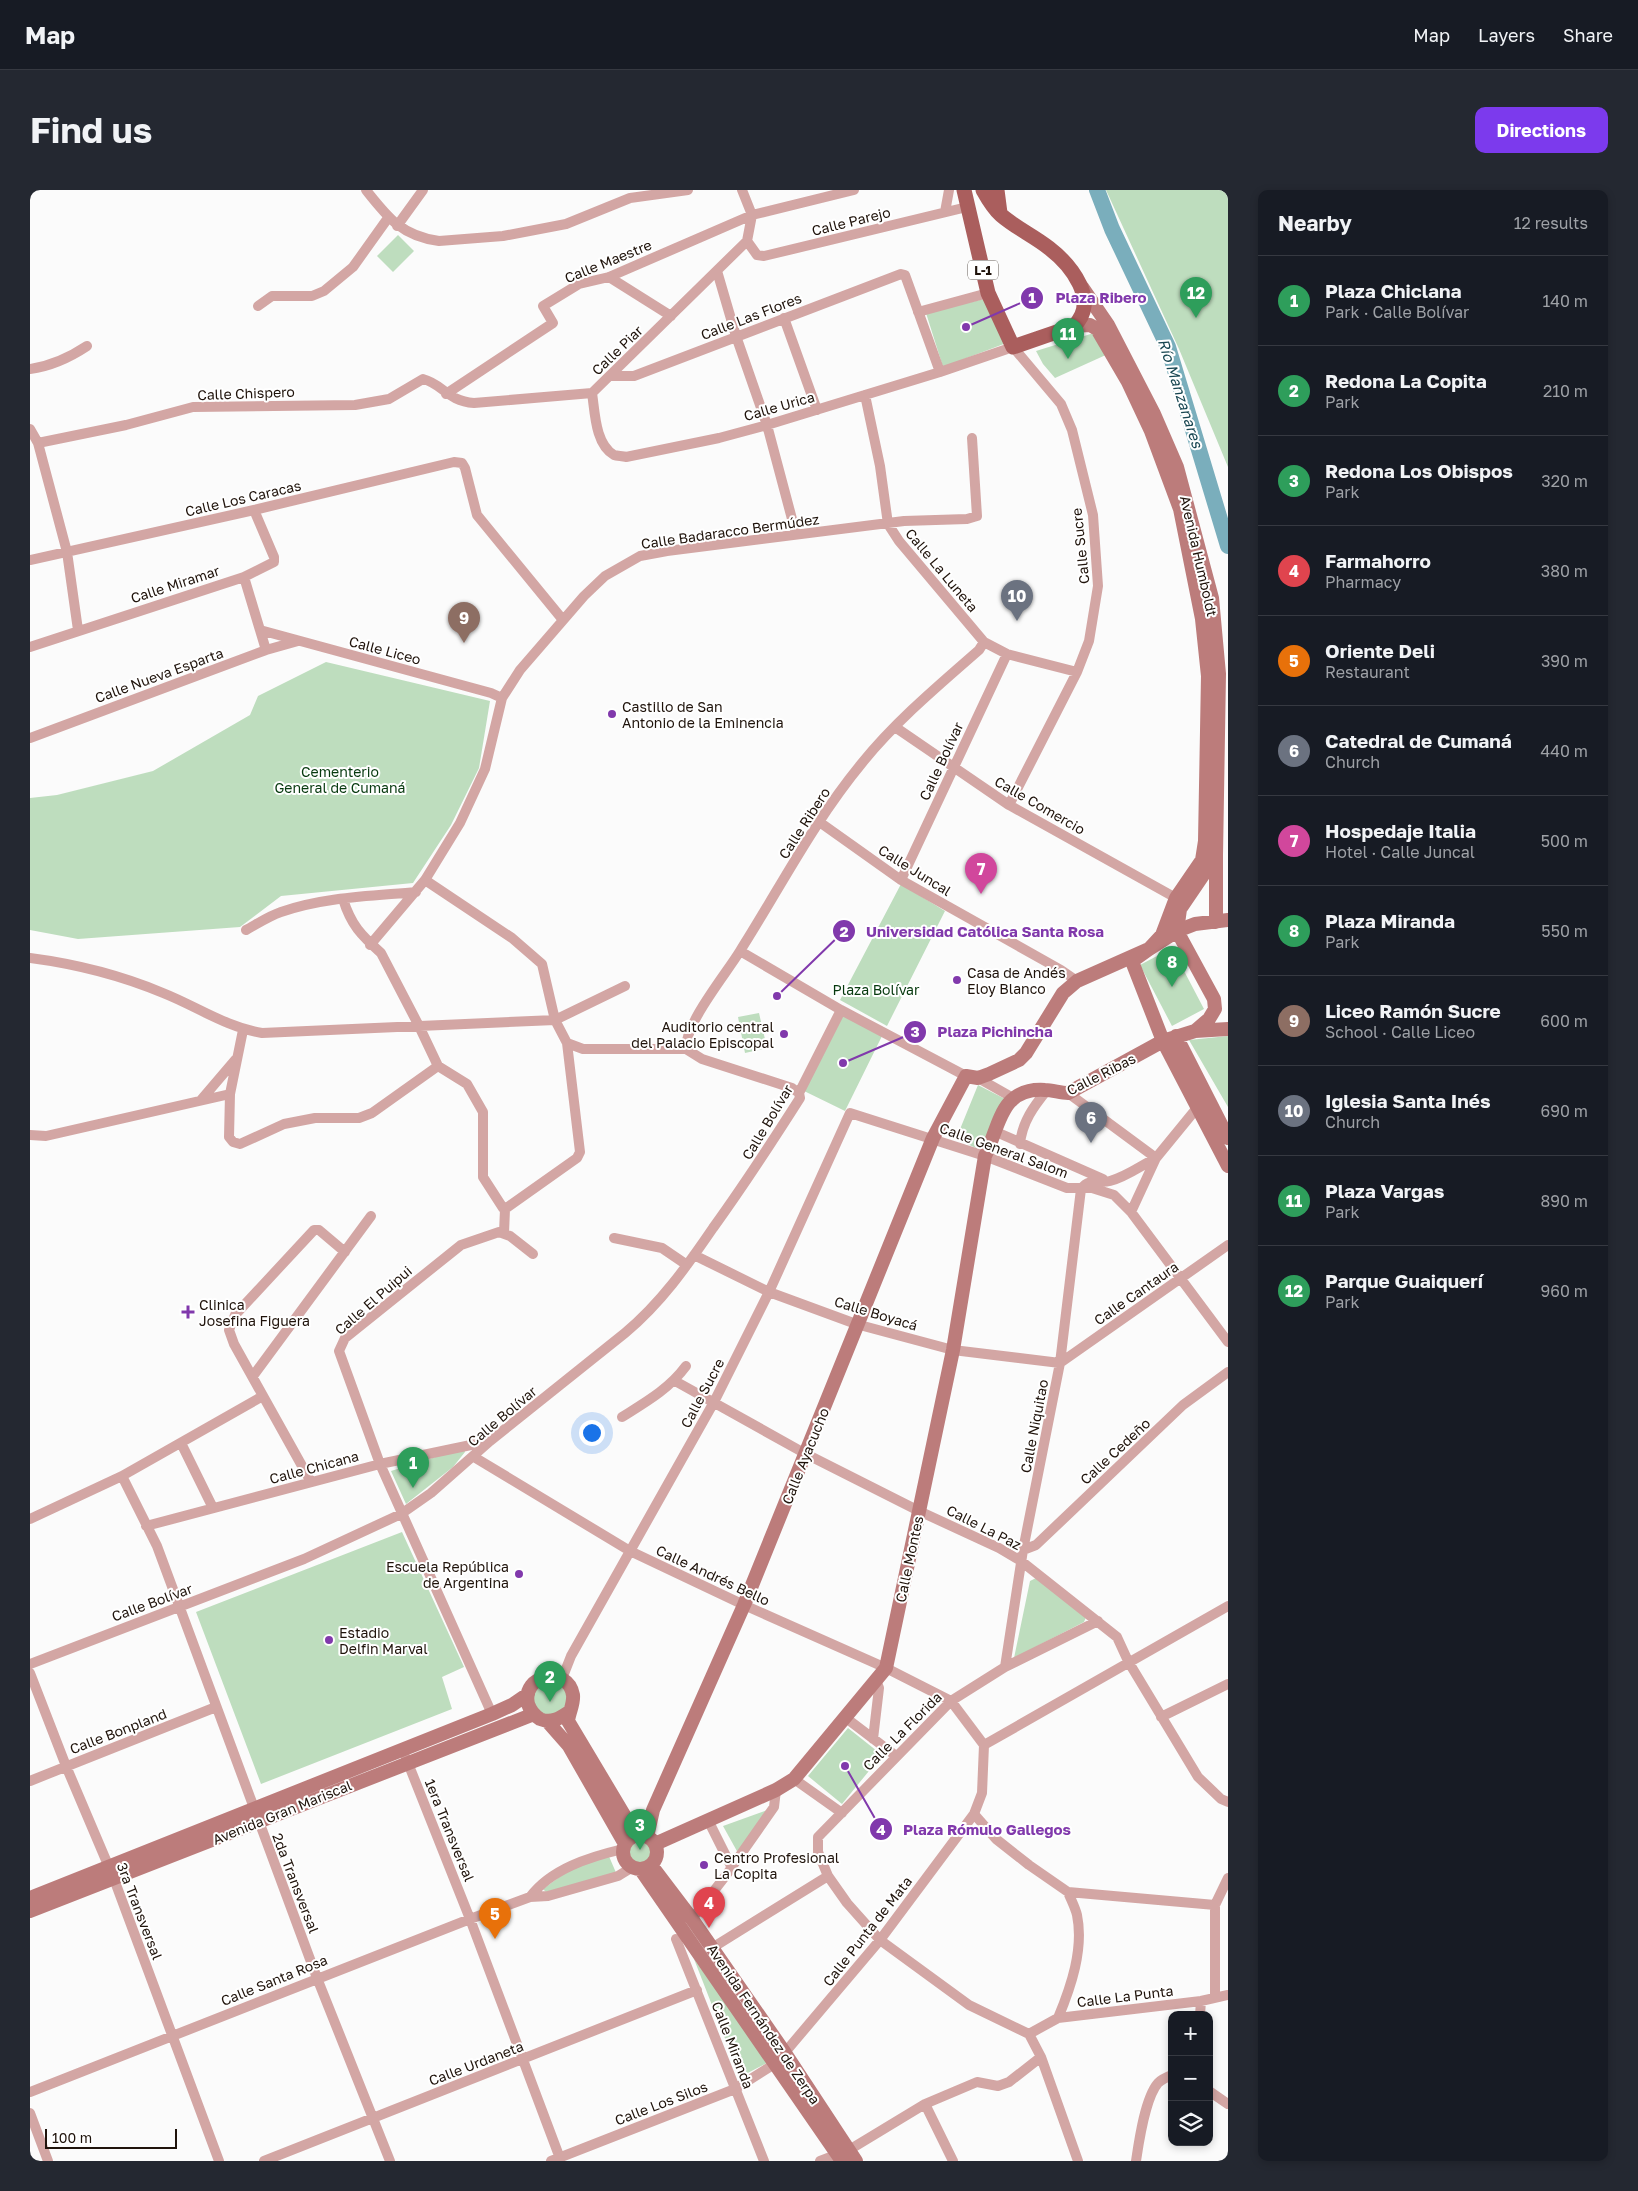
<!DOCTYPE html>
<html lang="en">
<head>
<meta charset="utf-8">
<style>
  body { margin:0; font-family:"Golos Text",sans-serif; background:#242831; color:#f1f3f6 }
  .controls { position:absolute; right:15px; bottom:15px; display:grid; overflow:hidden; border-radius:10px; box-shadow:0 2px 8px #0003 }
  .controls button { width:45px; height:45px; display:grid; place-items:center; padding:0; border:0; border-bottom:1px solid #363941; background:#171b24; color:#f1f3f6; font:25px sans-serif }
  .scale { position:absolute; left:15px; bottom:12px; width:132px; box-sizing:border-box; padding-left:5px; border:2px solid #1f130b; border-top:0; font-size:14px; line-height:18px; white-space:nowrap; color:#1f130b; -webkit-text-stroke:4px #fff; paint-order:stroke }
  .you { position:absolute; left:561px; top:1242px; width:18px; height:18px; margin:-12px; border:4px solid #fff; border-radius:50%; background:#1a73e8; box-shadow:0 0 0 8px #1a73e833 }
  .badge { display:grid; place-items:center; width:32px; height:32px; border-radius:50%; background:#7c3aed; color:#fff; font-size:16px; font-weight:700 }
  .pin { position:absolute; translate:-50% -41px; filter:drop-shadow(0 1px 2px #0008) }
  .pin::after { content:''; position:absolute; top:26px; width:18px; height:15px; background:inherit; clip-path:polygon(0 0,100% 0,50% 100%) }
  .list { margin:0; padding:0; list-style:none }
  h2 { display:flex; justify-content:space-between; align-items:center; height:65px; margin:0; padding:0 20px; font-size:21px }
  h2 small { font-size:16px; font-weight:400; color:#9ea1a6 }
  .list li { display:grid; grid-template-columns:32px 1fr auto; gap:15px; align-items:center; box-sizing:border-box; height:90px; padding:0 20px; border-top:1px solid #363941 }
  .list b { display:block; font-size:19px; white-space:nowrap }
  .list p { margin:0; font-size:16px; white-space:nowrap; color:#9ea1a6 }
  .list em { font-size:16px; font-style:normal; color:#9ea1a6 }
  .icon { flex:none; width:28px; height:28px; fill:none; stroke:currentColor; stroke-width:2; stroke-linecap:round; stroke-linejoin:round }
  .map { position:relative; flex:none; width:1198px; height:1971px; overflow:hidden; border-radius:10px }
  header { display:flex; align-items:center; gap:30px; box-sizing:border-box; height:70px; padding:0 25px; background:#171b24; border-bottom:1px solid #363941 }
  header strong { font-size:24px }
  nav { display:flex; gap:28px; margin-inline-start:auto; font-size:18px }
  .intro { display:flex; align-items:center; justify-content:space-between; box-sizing:border-box; height:120px; padding:0 30px }
  h1 { margin:0; font-size:35px }
  .button { padding:12px 22px; border-radius:10px; background:#7c3aed; color:#fff; font-size:18px; font-weight:700 }
  main { display:flex; gap:30px; padding:0 30px }
  aside { flex:1; background:#171b24; border-radius:10px; box-shadow:0 2px 8px #0003 }
  .map>svg:first-child { display:block }
  .green { fill:#beddbe }
  .lines { fill:none; stroke-linecap:round; stroke-linejoin:round }
  .river { stroke:#7aaebc; stroke-width:16 }
  .street { stroke:#d3a6a4; stroke-width:10 }
  .secondary { stroke:#bc7c7b; stroke-width:14 }
  .primary { stroke:#aa5e5d; stroke-width:15 }
  .poi-dot { fill:#8139ac; stroke:#fff; stroke-width:2 }
  .labels { text-anchor:middle; dominant-baseline:central; stroke-width:4; stroke-linejoin:round; paint-order:stroke }
  .shield { fill:#fff; stroke:#625a54; stroke-width:1 }
  .shield-label { font-size:12px; font-weight:bold; fill:#1f130b }
  .street-label { font-size:14px; fill:#1f130b; stroke:#fff }
  .poi-label { font-size:14px; fill:#1f130b; stroke:#fff; text-anchor:start }
  .park-label { font-size:14px; fill:#06390e; stroke:#fff }
  .water-label { font-size:15px; font-style:italic; fill:#184651; stroke:#fff }
  .leader { fill:none; stroke:#8139ac; stroke-width:2 }
  .callout-dot { fill:#8139ac; stroke:#fff; stroke-width:2 }
  .mark-label { font-size:15px; text-anchor:middle; font-weight:bold; fill:#fff }
  .callout-label { font-size:15px; text-anchor:middle; font-weight:bold; fill:#8139ac; stroke:#fff; stroke-width:4; stroke-linejoin:round; paint-order:stroke }
</style>
</head>
<body>
<header>
<strong>Map</strong>
<nav><a>Map</a><a>Layers</a><a>Share</a></nav>
</header>
<div class="intro"><h1>Find us</h1><a class="button">Directions</a></div>
<main>
<div class="map">
<svg width="1198" height="1971" viewBox="0 0 1198 1971">
  <rect width="100%" height="100%" fill="#fbfbfb"/>
  <path class="green" d="M1076,0H1198V277L1149,159Z
    M368,45L384,61L363,82L347,66Z
    M958,108L979,152L913,177L896,123Z
    M1067,142L1078,164L1025,188L1013,174L1006,161Z
    M296,472L460,511L449,578L421,635L383,693L251,706L210,737L48,749L0,740V608L27,605L123,581L220,525L228,506Z
    M871,694L915,721L857,836L810,810Z
    M1142,758L1174,819L1142,836L1110,775Z
    M729,823L737,858L715,863L708,827Z
    M812,825L852,846L815,921L772,900Z
    M1198,846V917L1159,850Z
    M948,895L979,911L957,963L926,949Z
    M434,1258L435,1262L423,1277L376,1314L361,1281Z
    M372,1342L434,1477L412,1487L422,1519L231,1594L166,1422Z
    M1006,1388L1056,1427L1054,1432L984,1468L1000,1391Z
    M503 1508a17 17 0 1 1 34 0a17 17 0 1 1-34 0Z
    M818,1538L852,1565L812,1614L778,1586Z
    M740,1619L708,1663L693,1636Z
    M597 1662a13 13 0 1 1 26 0a13 13 0 1 1-26 0Z
    M578,1664L587,1685L516,1702L513,1699L539,1680Z
    M664,1769L739,1872L710,1887Z"/>
  <g class="lines">
    <path class="river" d="M1067,0L1082,39L1138,157L1198,356"/>
    <path class="street" d="M336,0C358,28 372,46 409,51L473,46L536,34L600,8L658,0
      M915,22L919,0
      M367,36L393,0
      M717,51L727,65L734,66L937,17
      M687,81L706,146L737,235L766,344
      M579,87L641,126
      M228,116L242,106H282L294,101L323,77L358,28
      M888,122L958,103
      M754,128L787,220
      M0,179C22,176 39,168 57,156
      M581,186H604L871,84L875,85L910,182
      M562,203C565,222 565,254 584,265C587,266 593,266 596,267L689,248L737,235L910,182L983,157L1031,214L1042,240L1063,325L1068,396L1059,451L1047,482L979,615
      M416,204L523,133L513,116L549,94L579,87L722,25L824,0
      M835,205L850,276L858,334L869,351L954,452L977,464L1047,482
      M0,239L8,253L37,362L48,440
      M8,253L96,235L163,217L325,215L359,209L393,189C413,194 417,211 444,213L562,203L717,51L722,25L712,0
      M0,370L224,320L424,272L432,273L435,278L447,325L533,430
      M214,387L236,460
      M230,440L461,503L472,508
      M0,457L214,387L244,372V367L224,320
      M865,537L979,615L1146,708
      M0,548L236,460L268,451
      M788,631L871,690L1031,780L1047,791
      M395,690L482,748L512,774L525,830L537,853L550,962L547,968L475,1019
      M871,690L977,464
      M313,709C321,735 331,745 351,763L389,836L408,876L437,894L453,922V987L473,1018L475,1019L474,1043
      M216,740C227,734 239,726 251,722C294,707 342,706 386,702
      M340,755L395,690L430,633L455,579L472,508L490,480L554,406L575,386L610,366L637,361L874,331L937,329L947,326L942,248
      M710,761L811,820L936,886
      M0,768C46,774 90,785 133,803C166,816 196,837 232,843L525,830L595,796
      M213,840L200,904L199,947L203,952L210,954L254,934L285,928H329L342,923L408,876
      M537,853L553,859H656L672,869L762,898L769,903
      M656,859C655,833 696,784 710,761C750,698 784,631 832,573C866,531 909,495 949,460L954,452
      M948,888L985,909
      M171,910L206,869
      M964,941L1073,989
      M0,945L16,946L200,904
      M990,954C992,932 1004,916 1017,900
      M1101,1022L1126,968L1171,913
      M584,1048L632,1058L657,1075
      M664,1065L739,1102L826,1134L923,1160L1030,1173L1198,1055
      M223,1186L341,1026
      M645,1191L776,1264L889,1321L969,1358L991,1371L1087,1447L1098,1471L1168,1587L1191,1609L1198,1612
      M592,1227C616,1212 639,1199 656,1176
      M151,1253L183,1318
      M444,1267L600,1361L714,1415L856,1478L921,1511L954,1555L952,1603L944,1624L966,1649L999,1675L1038,1702L1185,1715
      M92,1286L127,1356L287,1788L360,1971
      M281,1292L204,1154L199,1140L205,1125L284,1040H289L315,1062
      M0,1329L92,1286L233,1206
      M116,1336L350,1274L460,1251
      M993,1360L1006,1355L1153,1215L1198,1182
      M0,1474L274,1369L371,1324L401,1303L460,1251L595,1143C631,1113 657,1076 683,1038C714,995 742,952 770,908L769,903L811,820
      M975,1477L993,1360L1030,1173L1051,999C1060,987 1069,994 1080,991C1096,987 1112,975 1126,968L1038,903
      M0,1483L36,1576L84,1689L189,1971
      M532,1489L541,1466L684,1212L739,1102L820,923L955,966L1037,998H1062L1084,1005L1101,1022L1198,1152
      M462,1524L350,1274L309,1161L315,1148L431,1055L469,1042L480,1046L503,1064
      M1131,1527L1198,1494
      M816,1528L866,1566
      M843,1549L849,1498L846,1490
      M954,1555L1198,1416
      M376,1568L440,1729L531,1971
      M764,1589L812,1623
      M0,1591L186,1517
      M678,1630L701,1676
      M500,1707C521,1679 559,1667 593,1659
      M662,1729L697,1684L744,1617L746,1600
      M646,1749L734,1971
      M682,1758L798,1686
      M1185,1807V1715L1198,1688
      M1170,1825L1171,1811
      M1028,1828C1041,1797 1054,1759 1047,1725C1045,1717 1041,1710 1038,1702
      M999,1844L1028,1828L1171,1811L1198,1805
      M1179,1901L1198,1914
      M0,1902L440,1729L500,1707L518,1706L588,1686L601,1678
      M895,1914L923,1971
      M0,1923L18,1971
      M234,1971L667,1800
      M521,1971L705,1899L746,1873L850,1750L944,1624
      M790,1971L819,1960L895,1914L947,1892L968,1896L979,1892L1011,1867
      M1048,1971L1011,1867L999,1844L939,1815L850,1750L817,1713L798,1686L788,1662V1647L921,1511L975,1477L1068,1431
      M1106,1971C1109,1951 1115,1908 1128,1893C1132,1889 1137,1887 1142,1885"/>
    <path class="secondary" d="M1044,136L1060,135L1067,139L1098,192L1121,241L1150,319L1172,429L1178,486L1175,651L1172,670L1146,708L1132,745L1119,759L1105,769L1103,774L1133,851L1198,976
      M1186,732V666
      M1165,841L1198,839
      M1146,846L1198,948
      M539,1522C530,1528 521,1534 510,1529C505,1526 500,1520 498,1514C491,1484 538,1475 543,1505C544,1514 539,1522 538,1531L606,1645
      M517,1531L539,1556L595,1654
      M593 1662a17 17 0 1 1 34 0a17 17 0 1 1-34 0Z
      M617,1647L623,1620L714,1415L903,948L936,886L948,888L959,884L989,870L996,863L1033,803L1047,791L1119,759L1147,741L1165,734L1198,730
      M625,1654L746,1600L764,1589L856,1478L923,1160L955,966C970,936 970,897 1015,900C1023,900 1030,903 1038,903L1133,851L1165,841L1179,829L1185,819L1184,809L1147,741L1150,719L1186,666L1189,484L1182,408L1147,277L1124,224L1078,135L1052,97
      M621,1675L662,1729L755,1863L826,1971
      M611,1680L812,1971
      M0,1708L462,1524L482,1515L498,1504
      M0,1721L504,1524"/>
    <path class="primary" d="M934,0L958,103L983,157L1044,136C1070,111 1041,75 1019,58C1004,46 986,38 971,25C963,18 958,9 953,0
      M967,0L970,23"/>
  </g>
  <g class="poi-dot">
    <circle cx="582" cy="524" r="5"/>
    <circle cx="927" cy="790" r="5"/>
    <circle cx="754" cy="844" r="5"/>
    <path d="M155.5 1114.5h5v5h5v5h-5v5h-5v-5h-5v-5h5z"/>
    <circle cx="489" cy="1384" r="5"/>
    <circle cx="299" cy="1450" r="5"/>
    <circle cx="674" cy="1675" r="5"/>
  </g>
  <g class="labels">
    <rect class="shield" x="938" y="70.5" width="30" height="19" rx="4"/>
    <g class="shield-label">
      <text x="953" y="80">L-1</text>
    </g>
    <g class="street-label">
      <text transform="translate(821 31) rotate(-14)">Calle Parejo</text>
      <text transform="translate(578 71) rotate(-22)">Calle Maestre</text>
      <text transform="translate(721 126) rotate(-21)">Calle Las Flores</text>
      <text transform="translate(587 160) rotate(-44)">Calle Piar</text>
      <text transform="translate(216 203) rotate(-2)">Calle Chispero</text>
      <text transform="translate(749 216) rotate(-16)">Calle Urica</text>
      <text transform="translate(213 308) rotate(-13)">Calle Los Caracas</text>
      <text transform="translate(700 341) rotate(-8)">Calle Badaracco Bermúdez</text>
      <text transform="translate(1050 356) rotate(-96)">Calle Sucre</text>
      <text transform="translate(1169 366) rotate(77)">Avenida Humboldt</text>
      <text transform="translate(912 380) rotate(50)">Calle La Luneta</text>
      <text transform="translate(145 394) rotate(-18)">Calle Miramar</text>
      <text transform="translate(355 460) rotate(15)">Calle Liceo</text>
      <text transform="translate(129 485) rotate(-20)">Calle Nueva Esparta</text>
      <text transform="translate(911 571) rotate(-65)">Calle Bolívar</text>
      <text transform="translate(1010 615) rotate(30)">Calle Comercio</text>
      <text transform="translate(774 633) rotate(-57)">Calle Ribero</text>
      <text transform="translate(885 680) rotate(32)">Calle Juncal</text>
      <text transform="translate(1071 884) rotate(-27)">Calle Ribas</text>
      <text transform="translate(737 932) rotate(-59)">Calle Bolívar</text>
      <text transform="translate(974 960) rotate(20)">Calle General Salom</text>
      <text transform="translate(1106 1103) rotate(-35)">Calle Cantaura</text>
      <text transform="translate(343 1110) rotate(-41)">Calle El Puipui</text>
      <text transform="translate(846 1123) rotate(17)">Calle Boyacá</text>
      <text transform="translate(672 1203) rotate(-62)">Calle Sucre</text>
      <text transform="translate(472 1226) rotate(-40)">Calle Bolívar</text>
      <text transform="translate(1004 1236) rotate(-79)">Calle Niquitao</text>
      <text transform="translate(1085 1261) rotate(-43)">Calle Cedeño</text>
      <text transform="translate(775 1266) rotate(-68)">Calle Ayacucho</text>
      <text transform="translate(284 1277) rotate(-15)">Calle Chicana</text>
      <text transform="translate(954 1337) rotate(27)">Calle La Paz</text>
      <text transform="translate(879 1369) rotate(-78)">Calle Montes</text>
      <text transform="translate(683 1385) rotate(25)">Calle Andrés Bello</text>
      <text transform="translate(122 1412) rotate(-20)">Calle Bolívar</text>
      <text transform="translate(88 1541) rotate(-21)">Calle Bonpland</text>
      <text transform="translate(872 1541) rotate(-45)">Calle La Florida</text>
      <text transform="translate(252 1622) rotate(-22)">Avenida Gran Mariscal</text>
      <text transform="translate(420 1640) rotate(68)">1era Transversal</text>
      <text transform="translate(266 1693) rotate(69)">2da Transversal</text>
      <text transform="translate(110 1721) rotate(69)">3ra Transversal</text>
      <text transform="translate(837 1741) rotate(-52)">Calle Punta de Mata</text>
      <text transform="translate(244 1790) rotate(-22)">Calle Santa Rosa</text>
      <text transform="translate(1095 1806) rotate(-7)">Calle La Punta</text>
      <text transform="translate(734 1834) rotate(56)">Avenida Fernández de Zerpa</text>
      <text transform="translate(703 1855) rotate(69)">Calle Miranda</text>
      <text transform="translate(446 1873) rotate(-21)">Calle Urdaneta</text>
      <text transform="translate(631 1913) rotate(-21)">Calle Los Silos</text>
    </g>
    <g class="poi-label">
      <text x="592" y="516">Castillo de San<tspan x="592" dy="16">Antonio de la Eminencia</tspan></text>
      <text x="937" y="782">Casa de Andés<tspan x="937" dy="16">Eloy Blanco</tspan></text>
      <text x="744" y="836" text-anchor="end">Auditorio central<tspan x="744" dy="16">del Palacio Episcopal</tspan></text>
      <text x="169" y="1114">Clinica<tspan x="169" dy="16">Josefina Figuera</tspan></text>
      <text x="479" y="1376" text-anchor="end">Escuela República<tspan x="479" dy="16">de Argentina</tspan></text>
      <text x="309" y="1442">Estadio<tspan x="309" dy="16">Delfin Marval</tspan></text>
      <text x="684" y="1667">Centro Profesional<tspan x="684" dy="16">La Copita</tspan></text>
    </g>
    <g class="park-label">
      <text x="310" y="581">Cementerio<tspan x="310" dy="16">General de Cumaná</tspan></text>
      <text x="846" y="799">Plaza Bolívar</text>
    </g>
    <g class="water-label">
      <text transform="translate(1151 203) rotate(72)">Río Manzanares</text>
    </g>
  </g>
  <path class="leader" d="M936 137L1002 108M747 806L814 741M813 873L885 842M815 1576L851 1639"/>
  <g class="callout-dot">
    <circle cx="936" cy="137" r="5"/>
    <circle cx="747" cy="806" r="5"/>
    <circle cx="813" cy="873" r="5"/>
    <circle cx="815" cy="1576" r="5"/>
    <circle cx="1002" cy="108" r="12"/>
    <circle cx="814" cy="741" r="12"/>
    <circle cx="885" cy="842" r="12"/>
    <circle cx="851" cy="1639" r="12"/>
  </g>
  <g class="mark-label">
    <text x="1002" y="113">1</text>
    <text x="814" y="747">2</text>
    <text x="885" y="847">3</text>
    <text x="851" y="1645">4</text>
  </g>
  <g class="callout-label">
    <text x="1071" y="113">Plaza Ribero</text>
    <text x="955" y="747">Universidad Católica Santa Rosa</text>
    <text x="965" y="847">Plaza Pichincha</text>
    <text x="957" y="1645">Plaza Rómulo Gallegos</text>
  </g>
</svg>
<div class="controls">
<button>+</button>
<button>−</button>
<button><svg class="icon" aria-label="layers" viewBox="0 0 24 24"><path d="M12 4l9 5-9 5-9-5zM3 14l9 5 9-5"/></svg></button>
</div>
<div class="scale">100 m</div>
<div class="you"></div>
<div class="pin badge" style="left:383px;top:1298px;background:#2e9e5b">1</div>
<div class="pin badge" style="left:520px;top:1512px;background:#2e9e5b">2</div>
<div class="pin badge" style="left:610px;top:1660px;background:#2e9e5b">3</div>
<div class="pin badge" style="left:679px;top:1738px;background:#e0444e">4</div>
<div class="pin badge" style="left:465px;top:1749px;background:#e8710a">5</div>
<div class="pin badge" style="left:1061px;top:953px;background:#6b7280">6</div>
<div class="pin badge" style="left:951px;top:704px;background:#d1479c">7</div>
<div class="pin badge" style="left:1142px;top:797px;background:#2e9e5b">8</div>
<div class="pin badge" style="left:434px;top:453px;background:#8d6e63">9</div>
<div class="pin badge" style="left:987px;top:431px;background:#6b7280">10</div>
<div class="pin badge" style="left:1038px;top:169px;background:#2e9e5b">11</div>
<div class="pin badge" style="left:1166px;top:128px;background:#2e9e5b">12</div>
</div>
<aside>
<h2>Nearby<small>12 results</small></h2>
<ul class="list">
<li><span class="badge" style="background:#2e9e5b">1</span><div><b>Plaza Chiclana</b><p>Park · Calle Bolívar</p></div><em>140 m</em></li>
<li><span class="badge" style="background:#2e9e5b">2</span><div><b>Redona La Copita</b><p>Park</p></div><em>210 m</em></li>
<li><span class="badge" style="background:#2e9e5b">3</span><div><b>Redona Los Obispos</b><p>Park</p></div><em>320 m</em></li>
<li><span class="badge" style="background:#e0444e">4</span><div><b>Farmahorro</b><p>Pharmacy</p></div><em>380 m</em></li>
<li><span class="badge" style="background:#e8710a">5</span><div><b>Oriente Deli</b><p>Restaurant</p></div><em>390 m</em></li>
<li><span class="badge" style="background:#6b7280">6</span><div><b>Catedral de Cumaná</b><p>Church</p></div><em>440 m</em></li>
<li><span class="badge" style="background:#d1479c">7</span><div><b>Hospedaje Italia</b><p>Hotel · Calle Juncal</p></div><em>500 m</em></li>
<li><span class="badge" style="background:#2e9e5b">8</span><div><b>Plaza Miranda</b><p>Park</p></div><em>550 m</em></li>
<li><span class="badge" style="background:#8d6e63">9</span><div><b>Liceo Ramón Sucre</b><p>School · Calle Liceo</p></div><em>600 m</em></li>
<li><span class="badge" style="background:#6b7280">10</span><div><b>Iglesia Santa Inés</b><p>Church</p></div><em>690 m</em></li>
<li><span class="badge" style="background:#2e9e5b">11</span><div><b>Plaza Vargas</b><p>Park</p></div><em>890 m</em></li>
<li><span class="badge" style="background:#2e9e5b">12</span><div><b>Parque Guaiquerí</b><p>Park</p></div><em>960 m</em></li>
</ul>
</aside>
</main>
</body>
</html>
